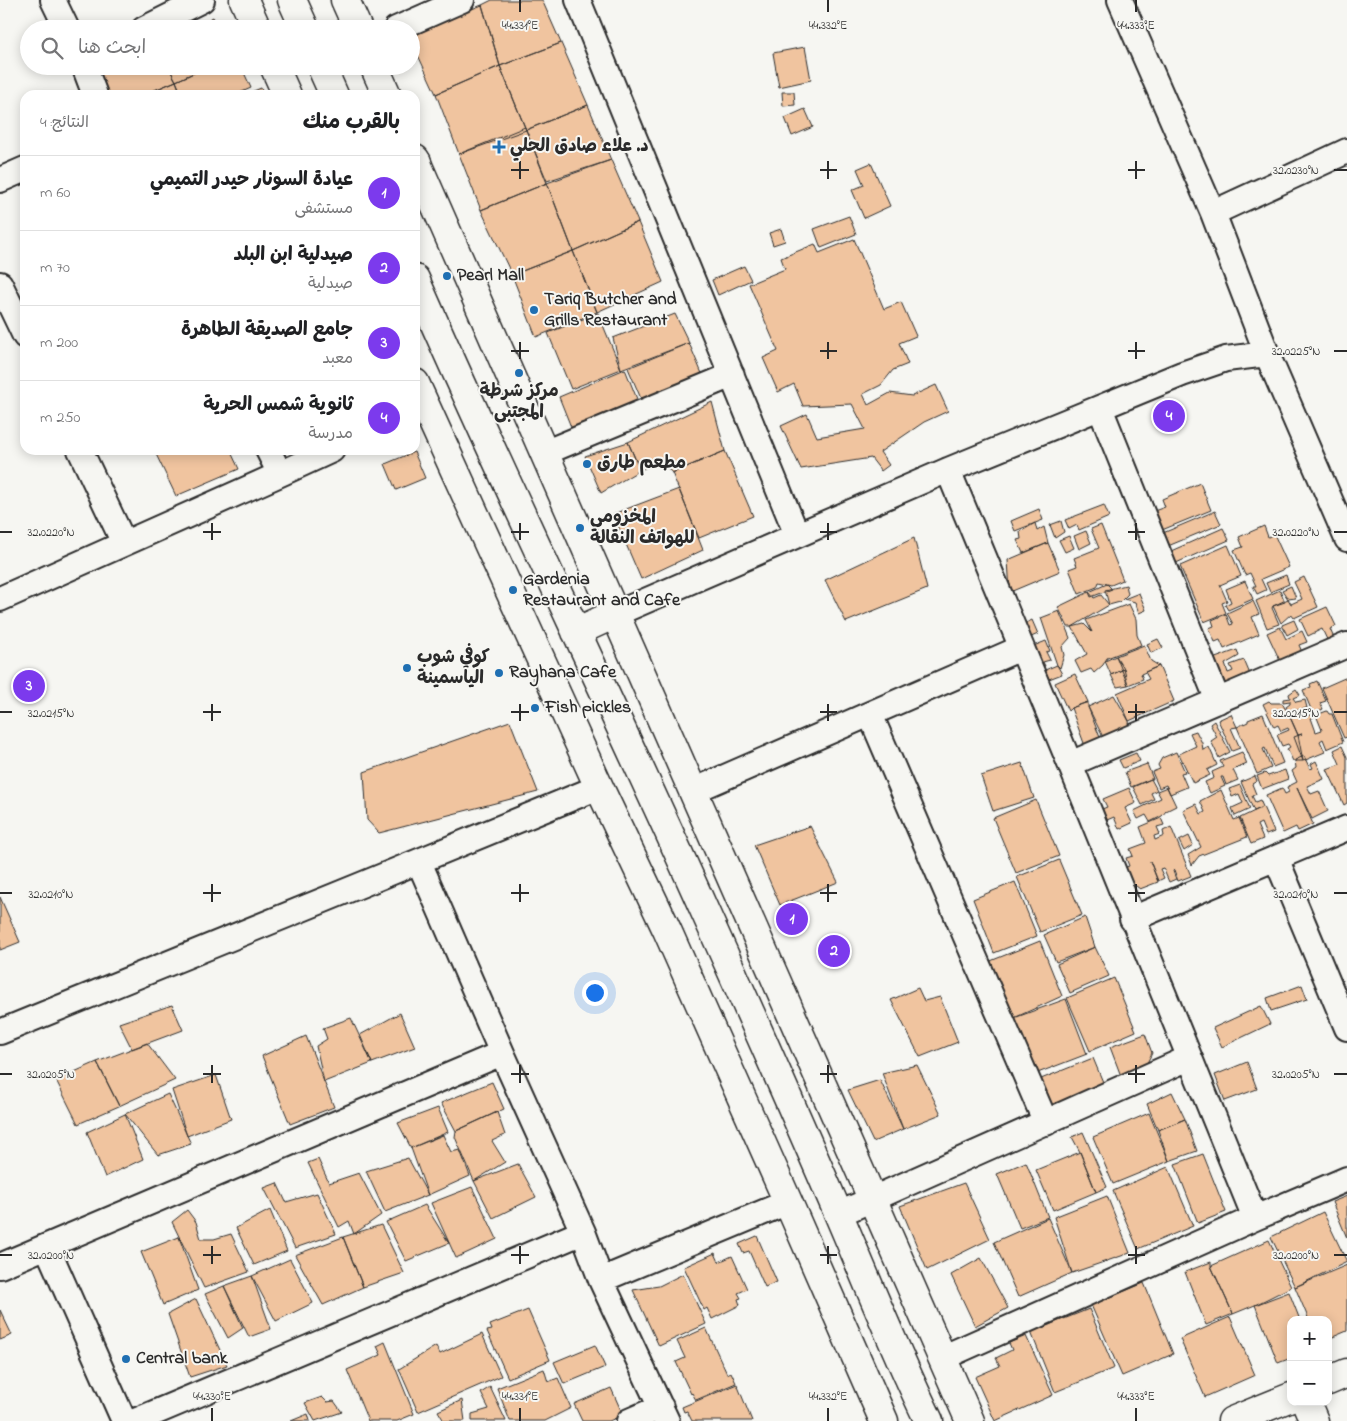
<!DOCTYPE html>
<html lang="ar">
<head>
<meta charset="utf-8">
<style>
  body { margin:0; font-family:"Indie Flower","Playpen Sans Arabic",sans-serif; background:#f6f6f6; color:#202124; direction:rtl }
  .controls { position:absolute; right:15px; bottom:15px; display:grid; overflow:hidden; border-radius:10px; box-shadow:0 2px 12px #0003 }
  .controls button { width:45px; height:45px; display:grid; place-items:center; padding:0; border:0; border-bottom:1px solid #e0e0e0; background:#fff; color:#202124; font:25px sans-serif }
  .you { position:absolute; left:594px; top:992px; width:18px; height:18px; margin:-12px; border:4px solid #fff; border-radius:50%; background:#1a73e8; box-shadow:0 0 0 8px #1a73e833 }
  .badge { display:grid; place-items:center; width:32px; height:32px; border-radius:50%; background:#7c3aed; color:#fff; font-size:16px; font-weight:700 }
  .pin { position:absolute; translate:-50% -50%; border:2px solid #fff; box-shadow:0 1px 5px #0006 }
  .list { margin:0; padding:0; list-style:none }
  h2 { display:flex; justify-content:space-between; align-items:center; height:65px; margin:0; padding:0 20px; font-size:21px }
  h2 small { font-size:16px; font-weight:400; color:#757577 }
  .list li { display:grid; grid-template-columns:32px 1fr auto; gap:15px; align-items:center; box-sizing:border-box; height:75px; padding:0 20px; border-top:1px solid #e0e0e0 }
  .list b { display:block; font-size:19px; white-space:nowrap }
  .list p { margin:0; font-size:16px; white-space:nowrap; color:#757577 }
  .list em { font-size:16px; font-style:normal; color:#757577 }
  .icon { flex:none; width:28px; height:28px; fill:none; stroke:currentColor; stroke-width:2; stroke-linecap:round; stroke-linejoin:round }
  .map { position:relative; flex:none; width:1347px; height:1421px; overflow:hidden; direction:ltr }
  .search { position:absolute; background:#fff; box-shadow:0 2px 12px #0003; left:20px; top:20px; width:400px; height:55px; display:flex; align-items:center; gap:12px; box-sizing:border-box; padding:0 18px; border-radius:28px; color:#757577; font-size:19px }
  .panel { position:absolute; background:#fff; box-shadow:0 2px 12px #0003; left:20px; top:90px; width:400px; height:365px; border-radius:15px; direction:rtl }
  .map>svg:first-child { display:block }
  .building { fill:#f0c49f; stroke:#2b2b2b }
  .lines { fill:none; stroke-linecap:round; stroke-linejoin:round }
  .minor-casing { stroke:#2b2b2b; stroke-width:28 }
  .tertiary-casing { stroke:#2b2b2b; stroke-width:31 }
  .secondary-casing { stroke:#2b2b2b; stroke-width:31 }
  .minor { stroke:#f6f6f2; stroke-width:24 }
  .tertiary { stroke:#f6f6f2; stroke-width:28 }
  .secondary { stroke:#f6f6f2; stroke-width:28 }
  .ticks { fill:none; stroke:#2b2b2b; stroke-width:2 }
  .poi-dot { fill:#1f6fb2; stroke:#f6f6f2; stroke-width:2 }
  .labels { text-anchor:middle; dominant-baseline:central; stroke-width:4; stroke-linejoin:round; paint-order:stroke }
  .poi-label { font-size:18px; font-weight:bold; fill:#2b2b2b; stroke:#f6f6f2; text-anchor:start }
  .ticks-label { font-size:12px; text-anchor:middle; fill:#2b2b2b; stroke:#f6f6f2; stroke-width:4; stroke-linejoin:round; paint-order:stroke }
</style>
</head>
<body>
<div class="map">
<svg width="1347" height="1421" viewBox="0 0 1347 1421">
  <rect width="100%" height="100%" fill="#f6f6f2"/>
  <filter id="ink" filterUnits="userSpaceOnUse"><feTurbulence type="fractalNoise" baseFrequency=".02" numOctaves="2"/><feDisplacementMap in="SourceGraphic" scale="10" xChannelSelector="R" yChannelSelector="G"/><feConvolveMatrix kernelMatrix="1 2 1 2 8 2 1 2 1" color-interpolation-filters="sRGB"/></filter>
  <g filter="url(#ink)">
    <path class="building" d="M492,0H542L561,43L500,66L482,5Z
      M482,5L500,66L436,94L411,40V33Z
      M213,17L220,29H191Z
      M561,43L588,105L526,130L500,66Z
      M805,47L811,80L779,87L773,53Z
      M112,66H168L176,81L143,95H106L99,72Z
      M168,66H209L176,81Z
      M209,66H241L251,88L235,95H182L176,81Z
      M500,66L526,130L459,154L436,94Z
      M176,81L181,95H143Z
      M261,88L264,95H244Z
      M782,92H794L795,105L783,106Z
      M588,105L611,160L547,181L526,130Z
      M805,109L813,127L792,136L785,118Z
      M525,127L547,183L481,210L459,154Z
      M611,160L638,222L573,251L547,183Z
      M871,163L890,206L864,218L852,190L864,185L857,169Z
      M547,183L573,251L512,275L481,210Z
      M849,216L856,234L821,248L814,229Z
      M638,222L663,282L597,312L573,251Z
      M781,229L785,241L773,245L769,233Z
      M854,239L884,309L901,302L916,336L899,343L908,364L893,370L881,385L863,394L868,405L890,393L912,396L936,385L948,411L924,422L880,452L889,465L881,471L871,458L801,469L781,426L807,414L817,437L865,429L852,404L803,406L794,384L778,392L763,358L778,351L749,284L785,269L781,258L815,244L819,253Z
      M573,251L597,312L536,337L512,275Z
      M744,266L751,280L718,295L712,280Z
      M598,313L621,369L571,389L548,333Z
      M675,314L689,343L621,369L613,338Z
      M689,343L703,376L642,401L628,368Z
      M625,369L639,404L573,432L559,397Z
      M712,402L725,451L672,473L662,461L640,470L628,442Z
      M628,442L640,470L601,493L585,456Z
      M154,450H230L239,469L176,496Z
      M725,451L753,516L699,538L672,473Z
      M414,452L425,478L396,490L385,464Z
      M1200,483L1211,510L1162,530L1154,511L1165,507L1162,499Z
      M679,489L703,550L641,579L613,514Z
      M1104,505L1109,517L1079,530L1077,525L1069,529L1065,520Z
      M1039,509L1043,520L1015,531L1011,521Z
      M1215,511L1221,524L1168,546L1163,533Z
      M1061,521L1064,532L1055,538L1050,525Z
      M1035,523L1037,531L1044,527L1048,543L1023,553L1017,540L1021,539L1020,532Z
      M1101,525L1123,580L1111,585L1099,582L1097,587L1079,594L1069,569L1077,566L1074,558L1099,548L1091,529Z
      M1264,526L1268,537L1274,534L1289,567L1261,579L1266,590L1257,594L1253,586H1256L1250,573L1245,575L1234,550L1243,547L1239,537Z
      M1223,528L1229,540L1176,563L1171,551Z
      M1086,531L1091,543L1079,549L1074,536Z
      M1069,536L1074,548L1065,552L1059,540Z
      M914,538L927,589L846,622L825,580Z
      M1048,543L1060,571L1010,592L1008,560Z
      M1228,545L1241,576L1220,585L1227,601L1222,603L1226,613L1204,622L1180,566Z
      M1286,575L1289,584L1270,592L1266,583Z
      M1304,577L1318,607L1294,618L1291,614L1281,623L1273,606L1288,599L1291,604L1302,599L1294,582Z
      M1245,581L1253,599L1228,610L1225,605L1231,602L1226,589Z
      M1107,584L1112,589L1091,597L1089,592Z
      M1126,585L1128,594L1120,602L1109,605L1105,590Z
      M1291,586L1296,598L1288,599L1282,590Z
      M1280,590L1285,602L1273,606L1272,608L1279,624L1267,628L1256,601Z
      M1089,592L1094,598L1101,595L1109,605L1072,627H1068L1058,607Z
      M1139,593L1146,610L1139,613L1135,602L1124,599Z
      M1253,601L1259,614L1252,617L1259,634L1224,649L1220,640L1215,642L1209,628L1214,626L1212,620L1226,614L1230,625L1233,624L1227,613Z
      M1129,604L1136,619L1137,635L1141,645L1107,658L1103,665L1094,673L1091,669L1081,673L1075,661L1087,654L1072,627L1084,624L1092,632L1086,620Z
      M1327,607L1336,626L1330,629L1336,643L1330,646L1322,629L1308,636L1300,619Z
      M1059,611L1070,638L1062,647L1064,655L1060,668L1057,665L1041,618Z
      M1032,620L1038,634L1022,641L1016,628Z
      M1294,620L1298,629L1287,635L1282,625Z
      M1280,627L1286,639L1302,631L1307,642L1299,645L1304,657L1283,667L1267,633Z
      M1158,639L1163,648L1151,653L1147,644Z
      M1046,641L1050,651L1046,652L1050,660L1043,662L1045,666L1035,670L1026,649Z
      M1144,645L1151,661L1159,666L1141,674L1143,679L1128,685L1116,656Z
      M1237,650L1239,656L1225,664L1228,673L1233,671L1230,665L1244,660L1252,679L1226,685L1223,679H1217L1210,660Z
      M1116,656L1124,669L1111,675L1105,661Z
      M1057,665L1062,674L1049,679L1045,670Z
      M1159,666L1174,701L1129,721L1117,693L1149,679L1145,672Z
      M1124,669L1128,685L1117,687L1111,675Z
      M1075,674L1088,702L1071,708L1068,711L1055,683Z
      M1347,677V737L1344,738L1322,688Z
      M1317,681L1326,701L1320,703L1323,709L1313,714L1303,690L1311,687L1310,684Z
      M1296,689L1300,695L1293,698L1296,702L1305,700L1307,708L1289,712L1286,707L1290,704V701L1283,702V699L1290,698L1289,694Z
      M1114,695L1129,721L1130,729L1105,741L1088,707Z
      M1269,701L1271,703H1282L1290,717L1298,735L1303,761H1293L1287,749L1290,747L1288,744L1282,746L1277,735L1289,730L1288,728L1281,731L1278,725L1274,727L1263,704Z
      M1088,702V707L1101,740L1085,746L1071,708Z
      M1327,711L1329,714H1332L1343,742L1327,749L1323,739L1320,741L1325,752L1303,761L1294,737L1302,734L1298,735L1290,717L1301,713L1303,717L1315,714L1314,717L1311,718L1316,732L1322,730L1316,715Z
      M1231,714L1237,727L1231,728L1240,748L1232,751L1218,720Z
      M1263,714L1283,763L1273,767L1265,748L1263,749L1271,768L1257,774L1237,727L1248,722V720Z
      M510,721L538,792L379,833L367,820L364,772Z
      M1214,721L1230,752L1219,758L1211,741L1217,737L1210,724Z
      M1196,731L1202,743L1203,750L1209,747L1217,765L1207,770L1210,775L1193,783L1179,754L1196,746L1190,733Z
      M1342,746L1347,757V803L1344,805L1327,769L1340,764L1334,750Z
      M1176,752L1185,772L1181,773L1187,787L1170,794L1166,785L1159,788L1152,772L1160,769L1158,765L1162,758Z
      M1242,752L1247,764L1233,770L1238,780L1226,785L1223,777H1221L1225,786L1210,793L1205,782L1214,778L1212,772L1223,767L1220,761Z
      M1136,753L1140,761L1123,768L1119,760Z
      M1304,756L1310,769L1313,768L1311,764L1316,761L1324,779L1307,786L1311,794L1319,791L1328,811L1312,819L1297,788L1313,824L1298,831L1296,827L1283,833L1266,795L1282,788L1285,794L1289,792L1287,787L1297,782L1292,771L1296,768L1295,760Z
      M1022,763L1034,798L993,811L981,776Z
      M1147,764L1153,779H1151L1131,787L1125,772Z
      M1285,770L1288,779L1262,789L1257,776L1265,773L1268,776Z
      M1255,776L1257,781L1252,784L1256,794L1252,796L1255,802L1260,800L1274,832L1266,835L1261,823L1257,825L1263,839L1251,844L1240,818L1261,808L1254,811L1241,782Z
      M1151,779L1157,790L1151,793L1154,799L1142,805L1133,787Z
      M1240,785L1250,809L1235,816L1232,808L1243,803L1239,794L1232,797L1229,789Z
      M1167,787L1176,806L1166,811L1162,816L1150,822L1146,815L1138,819L1134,811L1161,798L1157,791Z
      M1129,788L1136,803L1125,808L1132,823L1119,829L1114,817L1107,820L1102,809L1107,807L1103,799Z
      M1221,790L1234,820L1239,818L1247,837L1199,856L1192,865L1188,855L1201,847L1183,810L1196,804L1201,814L1205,812L1200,801Z
      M1036,800L1059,856L1016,873L993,818Z
      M1161,818L1164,825L1157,827L1160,834L1154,836L1155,840L1164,836L1163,831L1171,827L1191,876L1178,881L1174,870L1173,871L1176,879L1169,882L1163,868L1160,869L1164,878L1158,881L1150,861L1158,882L1140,889L1132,883L1126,886L1119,870L1129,866L1126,858L1133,856L1130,849L1146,843L1140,827Z
      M810,826L838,882L780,905L754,845Z
      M1189,836L1193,845L1184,851L1179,841Z
      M1059,860L1082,915L1040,932L1017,877Z
      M1015,882L1037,936L994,953L973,899Z
      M0,897L20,942L0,950Z
      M1085,917L1095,947L1056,962L1044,935Z
      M1040,941L1062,996L1014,1018L988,962Z
      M1095,947L1109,976L1070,993L1057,964Z
      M1114,978L1136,1031L1090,1051L1067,998Z
      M1302,985L1307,999L1271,1011L1267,998Z
      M918,988L924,1001L940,997L958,1042L920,1057L891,1000Z
      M1066,999L1087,1054L1035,1074L1014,1018Z
      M172,1005L183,1030L132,1049L119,1023Z
      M1261,1006L1270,1024L1222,1047L1213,1028Z
      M400,1013L415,1047L372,1063L360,1035Z
      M351,1018L372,1063L324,1082L316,1046L327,1039L323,1028Z
      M1145,1034L1152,1053L1145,1067L1121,1076L1110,1047Z
      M306,1036L334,1107L290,1124L262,1056Z
      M147,1043L175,1080L119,1106L97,1062Z
      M1093,1058L1105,1087L1048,1109L1036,1081Z
      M97,1062L119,1106L78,1124L56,1080Z
      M1247,1062L1257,1089L1225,1101L1215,1075Z
      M917,1065L941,1114L903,1129L882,1073Z
      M216,1075L231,1119L187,1136L172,1090Z
      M880,1080L903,1129L873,1142L848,1090Z
      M492,1082L504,1109L456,1131L441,1103Z
      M1172,1092L1185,1119L1158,1130L1147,1104Z
      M168,1094L191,1144L158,1155L125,1114Z
      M438,1108L448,1132L411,1148L398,1123Z
      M497,1112L505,1135L492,1141L505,1162L474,1181L455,1137L456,1131Z
      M1149,1113L1169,1161L1113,1184L1093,1137Z
      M125,1114L143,1159L105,1177L87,1132Z
      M1185,1119L1197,1151L1169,1161L1158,1130Z
      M1083,1132L1107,1187L1096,1192L1080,1152L1072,1137Z
      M443,1135L451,1152L460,1150L470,1176L428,1195L411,1148Z
      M1080,1152L1096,1192L1053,1210L1036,1170Z
      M1203,1154L1226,1212L1198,1223L1175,1164Z
      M408,1158L428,1195L385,1212L366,1171Z
      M318,1159L329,1183L359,1173L381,1215L354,1234L349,1221L339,1227L308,1163Z
      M1026,1162L1048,1217L1020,1228L997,1174Z
      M518,1164L536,1197L493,1218L474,1181Z
      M1168,1167L1193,1226L1138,1249L1113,1191Z
      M277,1183L286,1202L317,1193L336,1234L295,1248L264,1188Z
      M964,1183L990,1239L927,1270L900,1206Z
      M472,1187L497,1239L456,1258L431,1203Z
      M1107,1196L1130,1253L1072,1273L1054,1217Z
      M1347,1196V1238L1332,1202Z
      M425,1205L449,1243L406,1261L386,1222Z
      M187,1210L196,1222L201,1239H214L231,1234L249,1272L204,1288L172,1222Z
      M270,1210L287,1251L254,1265L236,1228Z
      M1323,1212L1347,1262L1295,1287L1271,1237Z
      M1048,1218L1072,1273L1018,1297L994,1242Z
      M381,1225L404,1273L363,1287L343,1237Z
      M757,1236L777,1282L765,1287L749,1251L743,1253L739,1244Z
      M179,1237L198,1290L163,1305L141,1252Z
      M343,1237L363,1287L323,1305L295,1255Z
      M1269,1240L1291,1287L1255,1305L1233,1314L1211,1266Z
      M715,1253L719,1262L732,1256L747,1289L738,1293L741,1298L738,1299L740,1305L712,1319L707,1308L704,1310L684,1267Z
      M981,1258L1008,1308L975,1326L951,1275Z
      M290,1259L313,1303L276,1321L252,1276Z
      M1211,1262V1266L1233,1314L1206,1325L1185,1272Z
      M1347,1265V1331L1328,1339V1320H1309L1295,1287Z
      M683,1274L706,1324L659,1346L633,1290L659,1286Z
      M252,1276L271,1329L249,1337L224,1286Z
      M1144,1283L1173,1354L1122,1376L1091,1305Z
      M224,1286L243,1328L228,1338L205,1294Z
      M1289,1292L1300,1320H1291V1358L1278,1363L1255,1305Z
      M196,1299L227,1365L190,1377L168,1314Z
      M1089,1309L1114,1368L1055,1392L1031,1332Z
      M0,1310L12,1335L0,1340Z
      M528,1310L550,1360L508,1378L487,1331L492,1330L490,1325Z
      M1230,1317L1255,1375L1205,1397L1180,1339Z
      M706,1328L727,1374L731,1372L736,1383L696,1400L692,1393L691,1394L676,1362L685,1358L677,1341Z
      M482,1334L501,1376L418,1412L399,1369L436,1346L440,1354Z
      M1026,1336L1053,1395L995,1421L975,1377L1000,1366L996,1358L1012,1350L1009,1343Z
      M385,1342L414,1414L397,1421H368L347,1370L381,1355L377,1346Z
      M595,1345L605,1367L564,1384L554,1362Z
      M544,1369L548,1382L558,1378L571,1408L545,1421H510L497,1388Z
      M737,1384L752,1421H692L687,1411L684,1412L682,1407Z
      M490,1387L506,1421H472V1414L489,1409L481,1393Z
      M611,1388L623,1415L609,1421H582L574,1404Z
      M322,1397L327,1402L334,1401L342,1412L315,1421L305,1403Z
      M462,1400L465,1421H444L438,1411Z
      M308,1414L310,1421H291Z"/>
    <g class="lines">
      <defs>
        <path id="minor" d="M53,0L67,29
          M578,0L797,535
          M1120,0L1213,213L1267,354L1347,539
          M144,29L202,0
          M396,29L462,0
          M84,66L95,95
          M0,180L25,169
          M1213,213L1347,151
          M0,284L25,336
          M1100,408L1218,701
          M80,450L124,543
          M268,450L280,474
          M544,453L732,375
          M948,470L1070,764L1255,1218
          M0,599L280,474L332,450
          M615,614L948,470L1182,374L1226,359L1267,354
          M870,714L1046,1123
          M1070,764L1347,645
          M693,791L1021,648
          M1276,858L1347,1028
          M419,862L502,1053L583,1232L601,1280L667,1421
          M1132,919L1347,828
          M0,1032C199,950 400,870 599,787
          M839,1214L1189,1058
          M47,1247L124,1421
          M0,1266L502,1053
          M601,1280L788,1202
          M942,1358L1255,1218L1347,1179
          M135,1421L583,1232
          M629,1421L661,1407"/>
        <path id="tertiary" d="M345,0L358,29
          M374,66L387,95
          M415,159L970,1421
          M1328,1381L1347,1373
          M1306,1402L1314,1421
          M1232,1421L1291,1397"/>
        <path id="secondary" d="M244,0L257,29
          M292,0L305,29
          M274,66L287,95
          M321,66L334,95
          M415,163L417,162
          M415,279C508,492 611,701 706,914C751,1014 795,1113 838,1213C868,1283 896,1353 929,1421
          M415,383L599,787L667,930L788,1202L884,1421
          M576,632L615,614"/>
      </defs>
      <use href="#minor" class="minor-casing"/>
      <use href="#tertiary" class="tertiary-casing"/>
      <use href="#secondary" class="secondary-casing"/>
      <use href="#minor" class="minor"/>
      <use href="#tertiary" class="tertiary"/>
      <use href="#secondary" class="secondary"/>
    </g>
  </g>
  <path class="ticks" d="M520,0V12M828,0V12M1136,0V12M520,161V179M828,161V179M1136,161V179M511,170H529M820,170H837M1128,170H1145M1334,170H1347M520,342V359M828,342V359M1136,342V359M511,351H529M820,351H837M1128,351H1145M1334,351H1347M212,523V540M520,523V540M828,523V540M1136,523V540M0,532H12M203,532H221M511,532H529M820,532H837M1128,532H1145M1334,532H1347M212,704V721M520,704V721M828,704V721M1136,704V721M0,712H12M203,712H221M511,712H529M820,712H837M1128,712H1145M1334,712H1347M212,884V902M520,884V902M828,884V902M1136,884V902M0,893H12M203,893H221M511,893H529M820,893H837M1128,893H1145M1334,893H1347M212,1065V1083M520,1065V1083M828,1065V1083M1136,1065V1083M0,1074H12M203,1074H221M511,1074H529M820,1074H837M1128,1074H1145M1334,1074H1347M212,1246V1264M520,1246V1264M828,1246V1264M1136,1246V1264M0,1255H12M203,1255H221M511,1255H529M820,1255H837M1128,1255H1145M1334,1255H1347M212,1408V1421M520,1408V1421M828,1408V1421M1136,1408V1421"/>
  <g class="poi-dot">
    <path d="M496.5 139.5h5v5h5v5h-5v5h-5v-5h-5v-5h5z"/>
    <circle cx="447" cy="276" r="5"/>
    <circle cx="534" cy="310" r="5"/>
    <circle cx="519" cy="373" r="5"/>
    <circle cx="587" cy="464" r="5"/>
    <circle cx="580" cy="528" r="5"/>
    <circle cx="513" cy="590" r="5"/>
    <circle cx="407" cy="668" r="5"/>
    <circle cx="499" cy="673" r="5"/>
    <circle cx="535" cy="708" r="5"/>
    <circle cx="126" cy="1359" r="5"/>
  </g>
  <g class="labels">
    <g class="poi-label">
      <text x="510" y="147">د. علاء صادق الحلي</text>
      <text x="457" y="276">Pearl Mall</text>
      <text x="544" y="300">Tariq Butcher and<tspan x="544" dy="21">Grills Restaurant</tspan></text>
      <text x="519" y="392" text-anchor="middle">مركز شرطة<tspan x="519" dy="21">المجتبى</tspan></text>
      <text x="597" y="464">مطعم طارق</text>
      <text x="590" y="518">المخزومي<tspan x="590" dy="21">للهواتف النقالة</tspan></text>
      <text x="523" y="580">Gardenia<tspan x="523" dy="21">Restaurant and Cafe</tspan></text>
      <text x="417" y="658">كوفي شوب<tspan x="417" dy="21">الياسمينة</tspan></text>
      <text x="509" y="673">Rayhana Cafe</text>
      <text x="545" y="708">Fish pickles</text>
      <text x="136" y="1359">Central bank</text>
    </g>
  </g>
  <g class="ticks-label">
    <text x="520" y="29">44.331°E</text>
    <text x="828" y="29">44.332°E</text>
    <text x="1136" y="29">44.333°E</text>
    <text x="1296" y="174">32.0230°N</text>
    <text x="1296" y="355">32.0225°N</text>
    <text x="51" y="536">32.0220°N</text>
    <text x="1296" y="536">32.0220°N</text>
    <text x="51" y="717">32.0215°N</text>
    <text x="1296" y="717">32.0215°N</text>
    <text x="51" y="898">32.0210°N</text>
    <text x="1296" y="898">32.0210°N</text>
    <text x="51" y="1078">32.0205°N</text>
    <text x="1296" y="1078">32.0205°N</text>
    <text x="51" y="1259">32.0200°N</text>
    <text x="1296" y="1259">32.0200°N</text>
    <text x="212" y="1400">44.330°E</text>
    <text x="520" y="1400">44.331°E</text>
    <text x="828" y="1400">44.332°E</text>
    <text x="1136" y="1400">44.333°E</text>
  </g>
</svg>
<div class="controls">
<button>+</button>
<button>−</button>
</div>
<div class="you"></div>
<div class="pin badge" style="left:792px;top:919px">1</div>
<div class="pin badge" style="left:834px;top:951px">2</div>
<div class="pin badge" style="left:29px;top:686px">3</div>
<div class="pin badge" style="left:1169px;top:416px">4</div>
<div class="search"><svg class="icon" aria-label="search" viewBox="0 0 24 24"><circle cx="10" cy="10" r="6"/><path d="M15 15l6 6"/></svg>ابحث هنا</div>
<section class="panel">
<h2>بالقرب منك<small>النتائج: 4</small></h2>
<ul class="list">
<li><span class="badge">1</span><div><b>عيادة السونار حيدر التميمي</b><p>مستشفى</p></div><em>60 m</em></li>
<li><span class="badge">2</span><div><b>صيدلية ابن البلد</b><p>صيدلية</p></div><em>70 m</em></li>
<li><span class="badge">3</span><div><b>جامع الصديقة الطاهرة</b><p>معبد</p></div><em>200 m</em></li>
<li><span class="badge">4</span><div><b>ثانوية شمس الحرية</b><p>مدرسة</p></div><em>250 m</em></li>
</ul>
</section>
</div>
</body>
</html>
